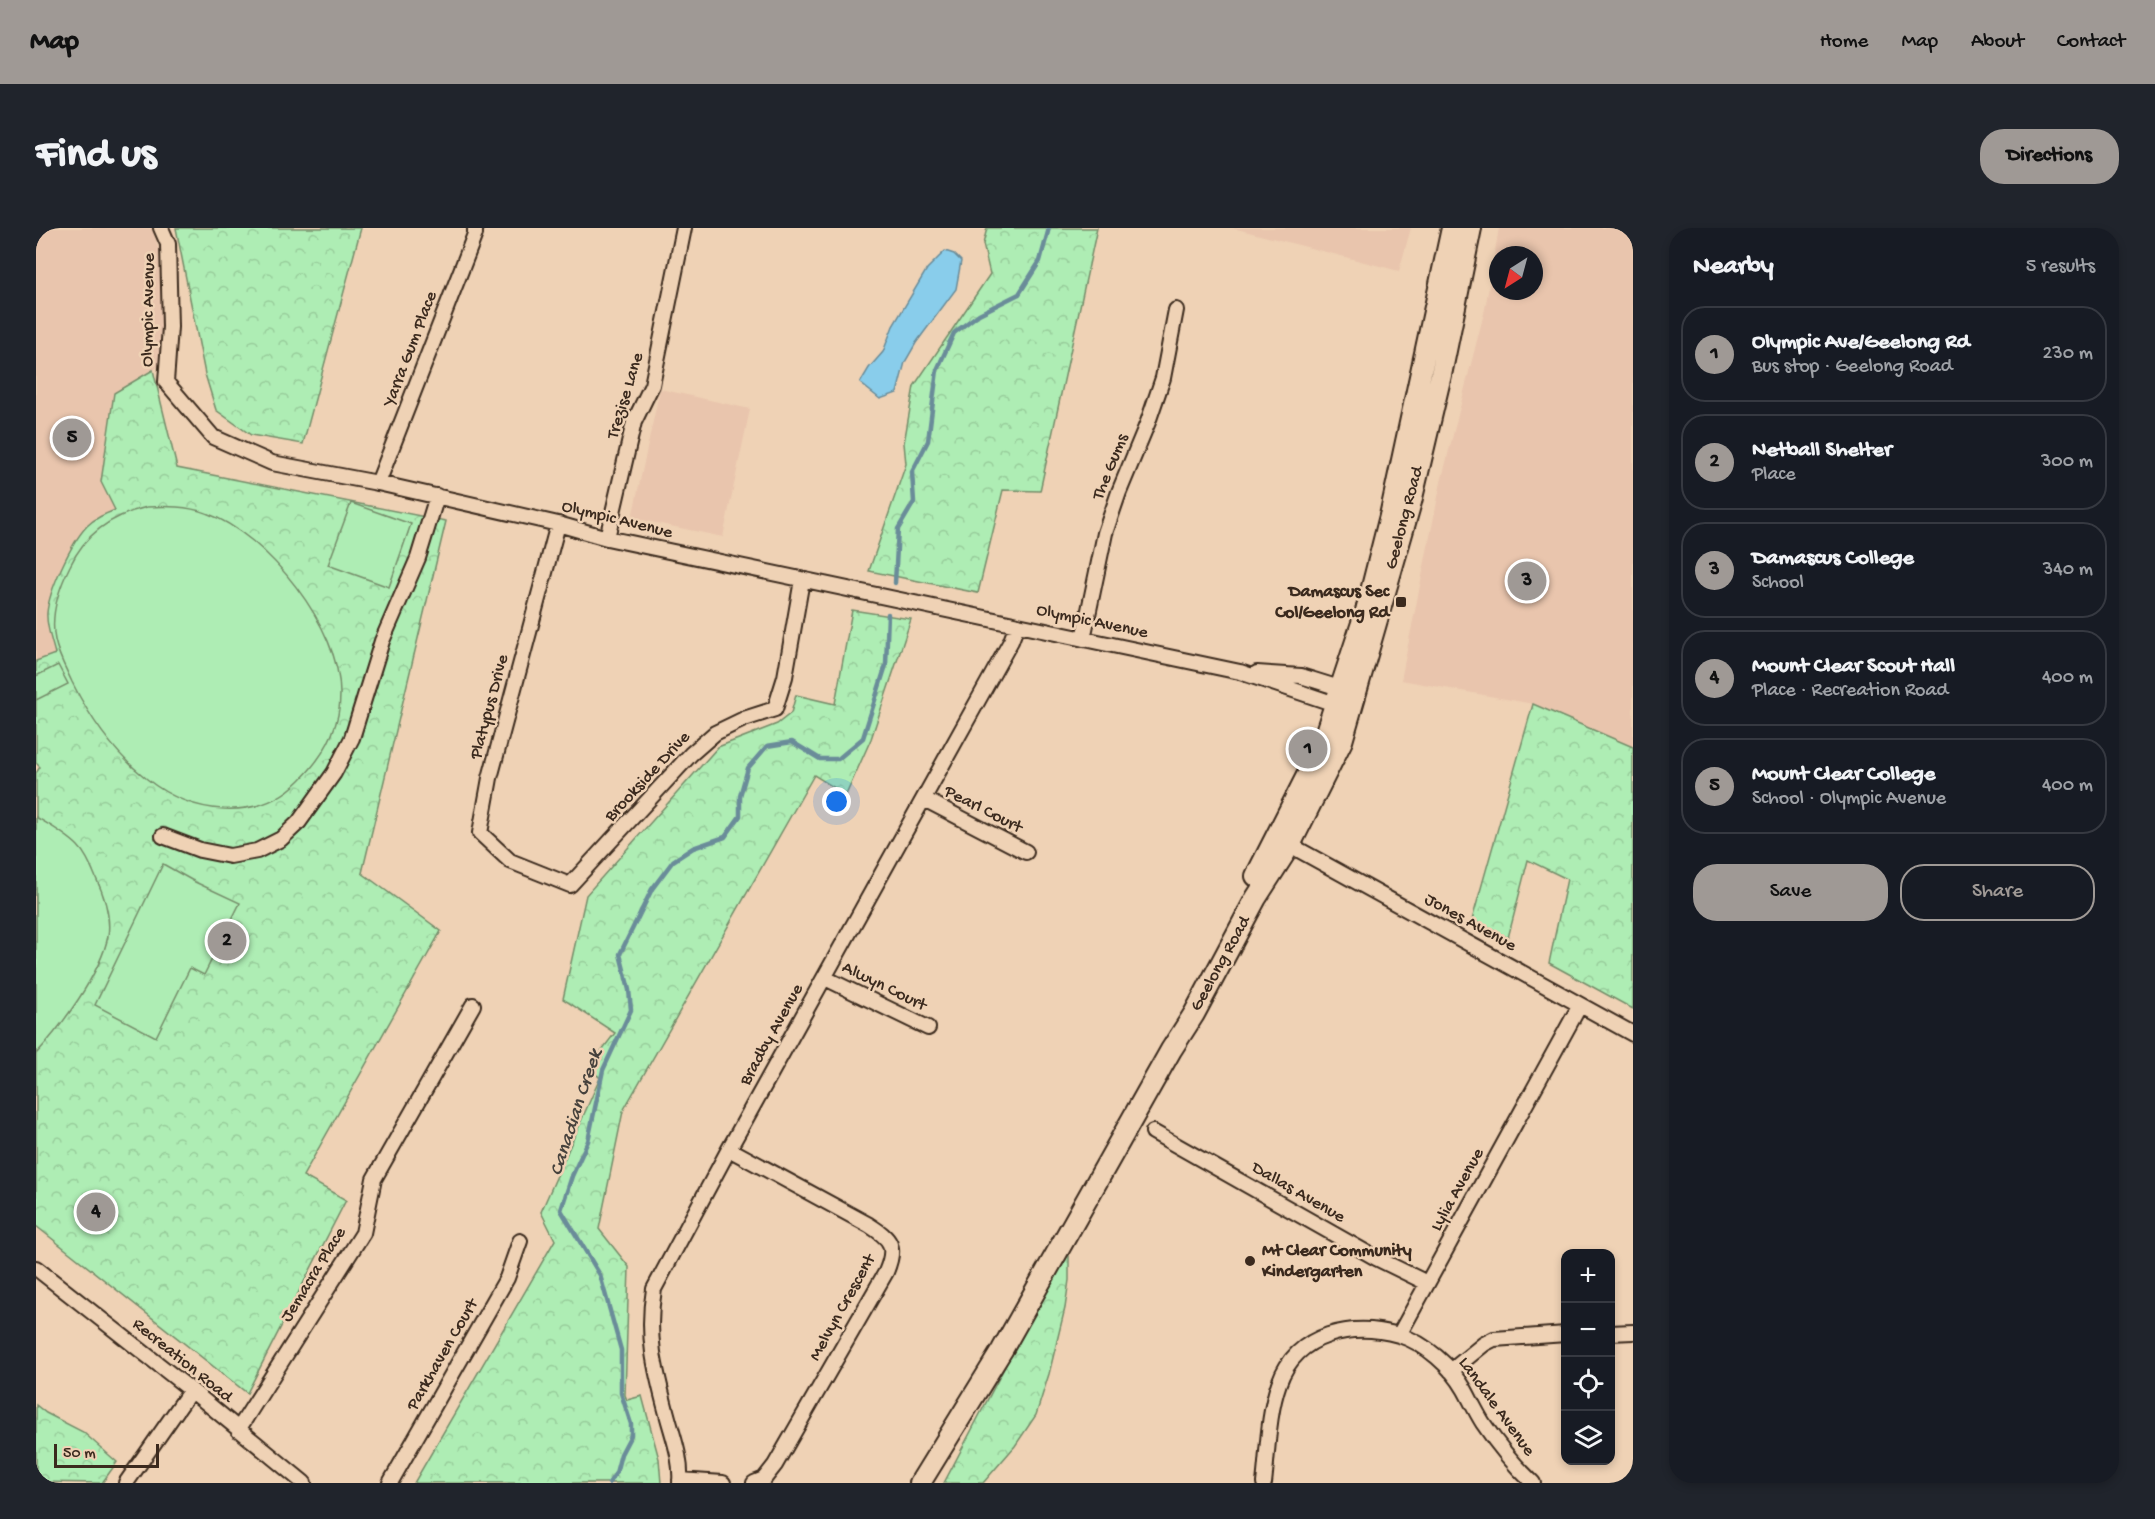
<!DOCTYPE html>
<html lang="en">
<head>
<meta charset="utf-8">
<style>
  body { margin:0; font-family:"Gochi Hand",sans-serif; background:#20242c; color:#f1f3f6 }
  .controls { position:absolute; right:18px; bottom:18px; display:grid; overflow:hidden; border-radius:12px; box-shadow:0 3px 9px #0003 }
  .controls button { width:54px; height:54px; display:grid; place-items:center; padding:0; border:0; border-bottom:2px solid #363941; background:#171b24; color:#f1f3f6; font:30px sans-serif }
  .compass { position:absolute; left:1453px; top:18px; width:54px; height:54px; border-radius:50%; background:#171b24; box-shadow:0 3px 9px #0003; rotate:216deg }
  .scale { position:absolute; left:18px; bottom:15px; width:105px; box-sizing:border-box; padding-left:6px; border:3px solid #3b2a1e; border-top:0; font-size:16px; line-height:21px; white-space:nowrap; color:#3b2a1e; -webkit-text-stroke:4px #efd2b5; paint-order:stroke }
  .you { position:absolute; left:801px; top:574px; width:21px; height:21px; margin:-15px; border:4px solid #fff; border-radius:50%; background:#1a73e8; box-shadow:0 0 0 9px #1a73e833 }
  .badge { display:grid; place-items:center; width:39px; height:39px; border-radius:50%; background:#9f9995; color:#111; font-size:20px; font-weight:700 }
  .pin { position:absolute; translate:-50% -50%; border:3px solid #fff; box-shadow:0 2px 6px #0006 }
  .list { margin:0; padding:0; list-style:none }
  h2 { display:flex; justify-content:space-between; align-items:center; height:78px; margin:0; padding:0 24px; font-size:26px }
  h2 small { font-size:20px; font-weight:400; color:#9ea1a6 }
  .list li { display:grid; grid-template-columns:39px 1fr auto; gap:18px; align-items:center; box-sizing:border-box; height:96px; margin:0 12px 12px; padding:0 12px; border:2px solid #363941; border-radius:24px }
  .list b { display:block; font-size:22px; white-space:nowrap }
  .list p { margin:0; font-size:20px; white-space:nowrap; color:#9ea1a6 }
  .list em { font-size:20px; font-style:normal; color:#9ea1a6 }
  .actions { display:flex; gap:12px; padding:18px 24px }
  .actions a { flex:1; padding:14px 0; border:2px solid #9f9995; border-radius:24px; text-align:center; font-size:21px; color:#9f9995 }
  .actions .main { background:#9f9995; color:#111 }
  .icon { flex:none; width:33px; height:33px; fill:none; stroke:currentColor; stroke-width:2; stroke-linecap:round; stroke-linejoin:round }
  .map { position:relative; flex:none; width:1597px; height:1255px; overflow:hidden; border-radius:24px }
  header { display:flex; align-items:center; gap:36px; box-sizing:border-box; height:84px; padding:0 30px; background:#9f9995; color:#111 }
  header strong { font-size:28px }
  nav { display:flex; gap:33px; margin-inline-start:auto; font-size:21px }
  .intro { display:flex; align-items:center; justify-content:space-between; box-sizing:border-box; height:144px; padding:0 36px }
  h1 { margin:0; font-size:42px }
  .button { padding:15px 27px; border-radius:24px; background:#9f9995; color:#111; font-size:21px; font-weight:700 }
  main { display:flex; gap:36px; padding:0 36px }
  aside { flex:1; background:#171b24; border-radius:24px; box-shadow:0 3px 9px #0003 }
  .map>svg:first-child { display:block }
  .built { fill:#e9c5ad; fill-rule:evenodd }
  .forest { fill:url(#forest-crowns); stroke:#748c69; stroke-width:1.5 }
  .pitch { fill:#aeedb4; stroke:#748c69; stroke-width:1.5 }
  .water { fill:#89cdeb; stroke:#6a8c99; stroke-width:1.5 }
  .lines { fill:none; stroke-linecap:round; stroke-linejoin:round }
  .stream { stroke:#6a8c99; stroke-width:4.5 }
  .minor-casing { stroke:#3b2a1e; stroke-width:18 }
  .secondary-casing { stroke:#3b2a1e; stroke-width:24 }
  .minor { stroke:#efd2b5; stroke-width:14 }
  .secondary { stroke:#efd2b5; stroke-width:20 }
  .poi-dot { fill:#3b2a1e; stroke:#efd2b5; stroke-width:2 }
  .labels { text-anchor:middle; dominant-baseline:central; stroke-width:5; stroke-linejoin:round; paint-order:stroke }
  .street-label { font-size:18px; fill:#3b2a1e; stroke:#efd2b5 }
  .poi-label { font-size:18px; font-weight:bold; fill:#3b2a1e; stroke:#efd2b5; text-anchor:end }
  .water-label { font-size:20px; font-style:italic; fill:#47423d; stroke:#efd2b5 }
</style>
</head>
<body>
<header>
<strong>Map</strong>
<nav><a>Home</a><a>Map</a><a>About</a><a>Contact</a></nav>
</header>
<div class="intro"><h1>Find us</h1><a class="button">Directions</a></div>
<main>
<div class="map">
<svg width="1597" height="1255" viewBox="0 0 1597 1255">
  <defs>
    <pattern id="forest-crowns" width="20" height="18" patternUnits="userSpaceOnUse" patternTransform="scale(1.5)"><rect width="20" height="18" fill="#aeedb4"/><path d="M2 6a3 3 0 1 1 6 0M12 15a3 3 0 1 1 6 0" fill="none" stroke="#97cb9a"/></pattern>
  </defs>
  <rect width="100%" height="100%" fill="#efd2b5"/>
  <filter id="ink" filterUnits="userSpaceOnUse"><feTurbulence type="fractalNoise" baseFrequency=".0167" numOctaves="2"/><feDisplacementMap in="SourceGraphic" scale="12" xChannelSelector="R" yChannelSelector="G"/><feConvolveMatrix kernelMatrix="1 2 1 2 8 2 1 2 1" color-interpolation-filters="sRGB"/></filter>
  <g filter="url(#ink)">
    <path class="built" d="M0,0H116L123,22L129,135L78,165L79,282L59,292L50,299L19,351L11,385V397L19,426L0,433Z
      M1197,0H1375L1363,43Z
      M1463,0H1597V519L1497,476L1365,452L1405,254L1449,81ZM1462,27H1498V63H1462Z
      M624,161L714,181L687,309L596,290Z"/>
    <path class="forest" d="M140,0H325L267,216L215,207L180,182L169,146Z
      M951,0H1061L1004,263L967,262L942,365L833,343L870,236L868,215L878,158L954,46L947,16Z
      M117,142L141,240L410,293L326,645L405,703L267,948L310,972L211,1165L0,998V545L4,539L0,535V433L19,426C16,413 10,399 11,385C13,362 35,315 51,298C59,290 69,286 79,282L65,254L78,165Z
      M816,382L875,391L835,511L810,567L778,547L587,883L563,1001L593,1039L589,1167L591,1172L606,1168L623,1231L625,1255H378L519,1012L505,984L564,850L553,839L579,805L527,771L550,667L682,519L741,496L755,485L760,467L799,476Z
      M1497,476L1597,519V781L1513,735L1531,651L1492,632L1472,710L1436,692Z
      M1033,1016V1052L1029,1080L1013,1146L1000,1187L979,1218L947,1255H908Z
      M0,1177L10,1185L47,1204L81,1234L66,1255L0,1254Z"/>
    <path class="pitch" d="M315,275L375,296L353,359L292,337Z
      M111,279C131,278 151,278 170,285C231,307 305,400 304,467C304,500 287,529 264,552C222,595 155,587 111,551C80,527 54,490 36,454C30,441 22,427 19,412C14,387 23,360 34,338C49,306 77,287 111,279Z
      M22,437L32,456L0,472V448Z
      M0,589C15,598 30,606 42,618C50,626 56,640 60,650C68,667 75,689 72,708C65,745 25,799 0,826Z
      M127,636L159,654L204,675L168,747L154,740L120,809L59,777Z"/>
    <path class="water" d="M909,23L918,26L925,33L920,61L880,115L869,134L861,165L844,171L824,155L833,140L847,124L857,98L891,41Z"/>
    <g class="lines">
      <path class="stream" d="M859,355L862,301L878,274L876,244L892,213L901,142L918,105L943,86L983,66L1004,33L1013,0
        M573,1255L580,1245L585,1226L595,1207V1196L585,1165V1122L564,1047L525,982L536,948L552,913L567,842L595,782L593,762L584,726L616,661L637,633L657,620L689,609L704,588V568L712,540L731,518L756,514L784,531H802L827,510L850,437L852,386"/>
      <defs>
        <path id="minor" d="M125,0L132,16L134,99L130,154L177,209L236,235L342,255L522,296L571,310L1204,444L1308,479
          M342,255L431,27L439,6V0
          M522,296L454,550L444,605L474,633L534,657L655,526L679,505L708,491L739,481L749,449L766,352
          M571,310L598,194L616,157L648,0
          M1047,411L1069,305L1083,264L1112,194L1127,150L1140,82
          M1221,445L1265,448L1310,462
          M888,571L990,624
          M127,608L164,622L194,628L221,623L245,611L263,594L298,545L316,510L346,413L382,330L401,268
          M1254,617L1597,806
          M789,750L892,800
          M1117,904L1340,1030L1391,1055
          M693,921L833,997C855,1011 861,1018 850,1044L739,1237L728,1251L718,1255
          M0,1040L155,1162L268,1255
          M1574,1105L1597,1104
          M1363,1107C1389,1115 1416,1139 1429,1162C1435,1173 1440,1184 1447,1195C1461,1216 1478,1237 1497,1255
          M1415,1143L1448,1116L1458,1111L1530,1106
          M202,1202L327,1005L338,951L437,777
          M644,1252L687,1255
          M90,1255L155,1162
          M354,1255L471,1050L484,1013
          M644,1255C646,1231 637,1209 631,1186C619,1141 610,1108 618,1061L693,921L975,413L981,397
          M1228,1255C1232,1222 1232,1186 1243,1155C1261,1104 1317,1094 1363,1107L1544,777"/>
        <path id="secondary" d="M1220,648L1284,522L1330,383L1354,288L1416,0
          M884,1255L966,1122L1135,822L1158,786L1220,670L1254,617L1306,513L1375,274L1405,147L1435,0"/>
      </defs>
      <use href="#minor" class="minor-casing"/>
      <use href="#secondary" class="secondary-casing"/>
      <use href="#minor" class="minor"/>
      <use href="#secondary" class="secondary"/>
    </g>
  </g>
  <g class="poi-dot">
    <rect x="1359" y="368" width="12" height="12" rx="3"/>
    <circle cx="1214" cy="1033" r="6"/>
  </g>
  <g class="labels">
    <g class="street-label">
      <text transform="translate(113 82) rotate(-89)">Olympic Avenue</text>
      <text transform="translate(375 121) rotate(-69)">Yarra Gum Place</text>
      <text transform="translate(590 168) rotate(-73)">Trezise Lane</text>
      <text transform="translate(1075 239) rotate(-68)">The Gums</text>
      <text transform="translate(1369 290) rotate(-75)">Geelong Road</text>
      <text transform="translate(581 292) rotate(14)">Olympic Avenue</text>
      <text transform="translate(1056 394) rotate(12)">Olympic Avenue</text>
      <text transform="translate(454 479) rotate(-75)">Platypus Drive</text>
      <text transform="translate(612 549) rotate(-47)">Brookside Drive</text>
      <text transform="translate(947 582) rotate(27)">Pearl Court</text>
      <text transform="translate(1434 695) rotate(29)">Jones Avenue</text>
      <text transform="translate(1185 736) rotate(-61)">Geelong Road</text>
      <text transform="translate(848 759) rotate(26)">Alwyn Court</text>
      <text transform="translate(736 807) rotate(-61)">Bradby Avenue</text>
      <text transform="translate(1422 962) rotate(-61)">Lylia Avenue</text>
      <text transform="translate(1262 965) rotate(30)">Dallas Avenue</text>
      <text transform="translate(278 1047) rotate(-58)">Jemacra Place</text>
      <text transform="translate(807 1080) rotate(-61)">Melvyn Crescent</text>
      <text transform="translate(407 1127) rotate(-60)">Parkhaven Court</text>
      <text transform="translate(146 1133) rotate(39)">Recreation Road</text>
      <text transform="translate(1460 1179) rotate(54)">Landale Avenue</text>
    </g>
    <g class="poi-label">
      <text x="1353" y="364">Damascus Sec<tspan x="1353" dy="21">Col/Geelong Rd</tspan></text>
      <text x="1226" y="1023" text-anchor="start">Mt Clear Community<tspan x="1226" dy="21">Kindergarten</tspan></text>
    </g>
    <g class="water-label">
      <text transform="translate(541 885) rotate(-72)">Canadian Creek</text>
    </g>
  </g>
</svg>
<div class="controls">
<button>+</button>
<button>−</button>
<button><svg class="icon" aria-label="locate" viewBox="0 0 24 24"><circle cx="12" cy="12" r="6"/><path d="M12 2v4M12 18v4M2 12h4M18 12h4"/></svg></button>
<button><svg class="icon" aria-label="layers" viewBox="0 0 24 24"><path d="M12 4l9 5-9 5-9-5zM3 14l9 5 9-5"/></svg></button>
</div>
<svg class="compass" viewBox="-18 -18 36 36"><path d="M0-13l5 13h-10z" fill="#e53935"/><path d="M0 13l5-13h-10z" fill="#9ea1a6"/></svg>
<div class="scale">50 m</div>
<div class="you"></div>
<div class="pin badge" style="left:1272px;top:521px">1</div>
<div class="pin badge" style="left:191px;top:713px">2</div>
<div class="pin badge" style="left:1491px;top:353px">3</div>
<div class="pin badge" style="left:60px;top:984px">4</div>
<div class="pin badge" style="left:36px;top:210px">5</div>
</div>
<aside>
<h2>Nearby<small>5 results</small></h2>
<ul class="list">
<li><span class="badge">1</span><div><b>Olympic Ave/Geelong Rd</b><p>Bus stop · Geelong Road</p></div><em>230 m</em></li>
<li><span class="badge">2</span><div><b>Netball Shelter</b><p>Place</p></div><em>300 m</em></li>
<li><span class="badge">3</span><div><b>Damascus College</b><p>School</p></div><em>340 m</em></li>
<li><span class="badge">4</span><div><b>Mount Clear Scout Hall</b><p>Place · Recreation Road</p></div><em>400 m</em></li>
<li><span class="badge">5</span><div><b>Mount Clear College</b><p>School · Olympic Avenue</p></div><em>400 m</em></li>
</ul>
<div class="actions"><a class="main">Save</a><a>Share</a></div>
</aside>
</main>
</body>
</html>
